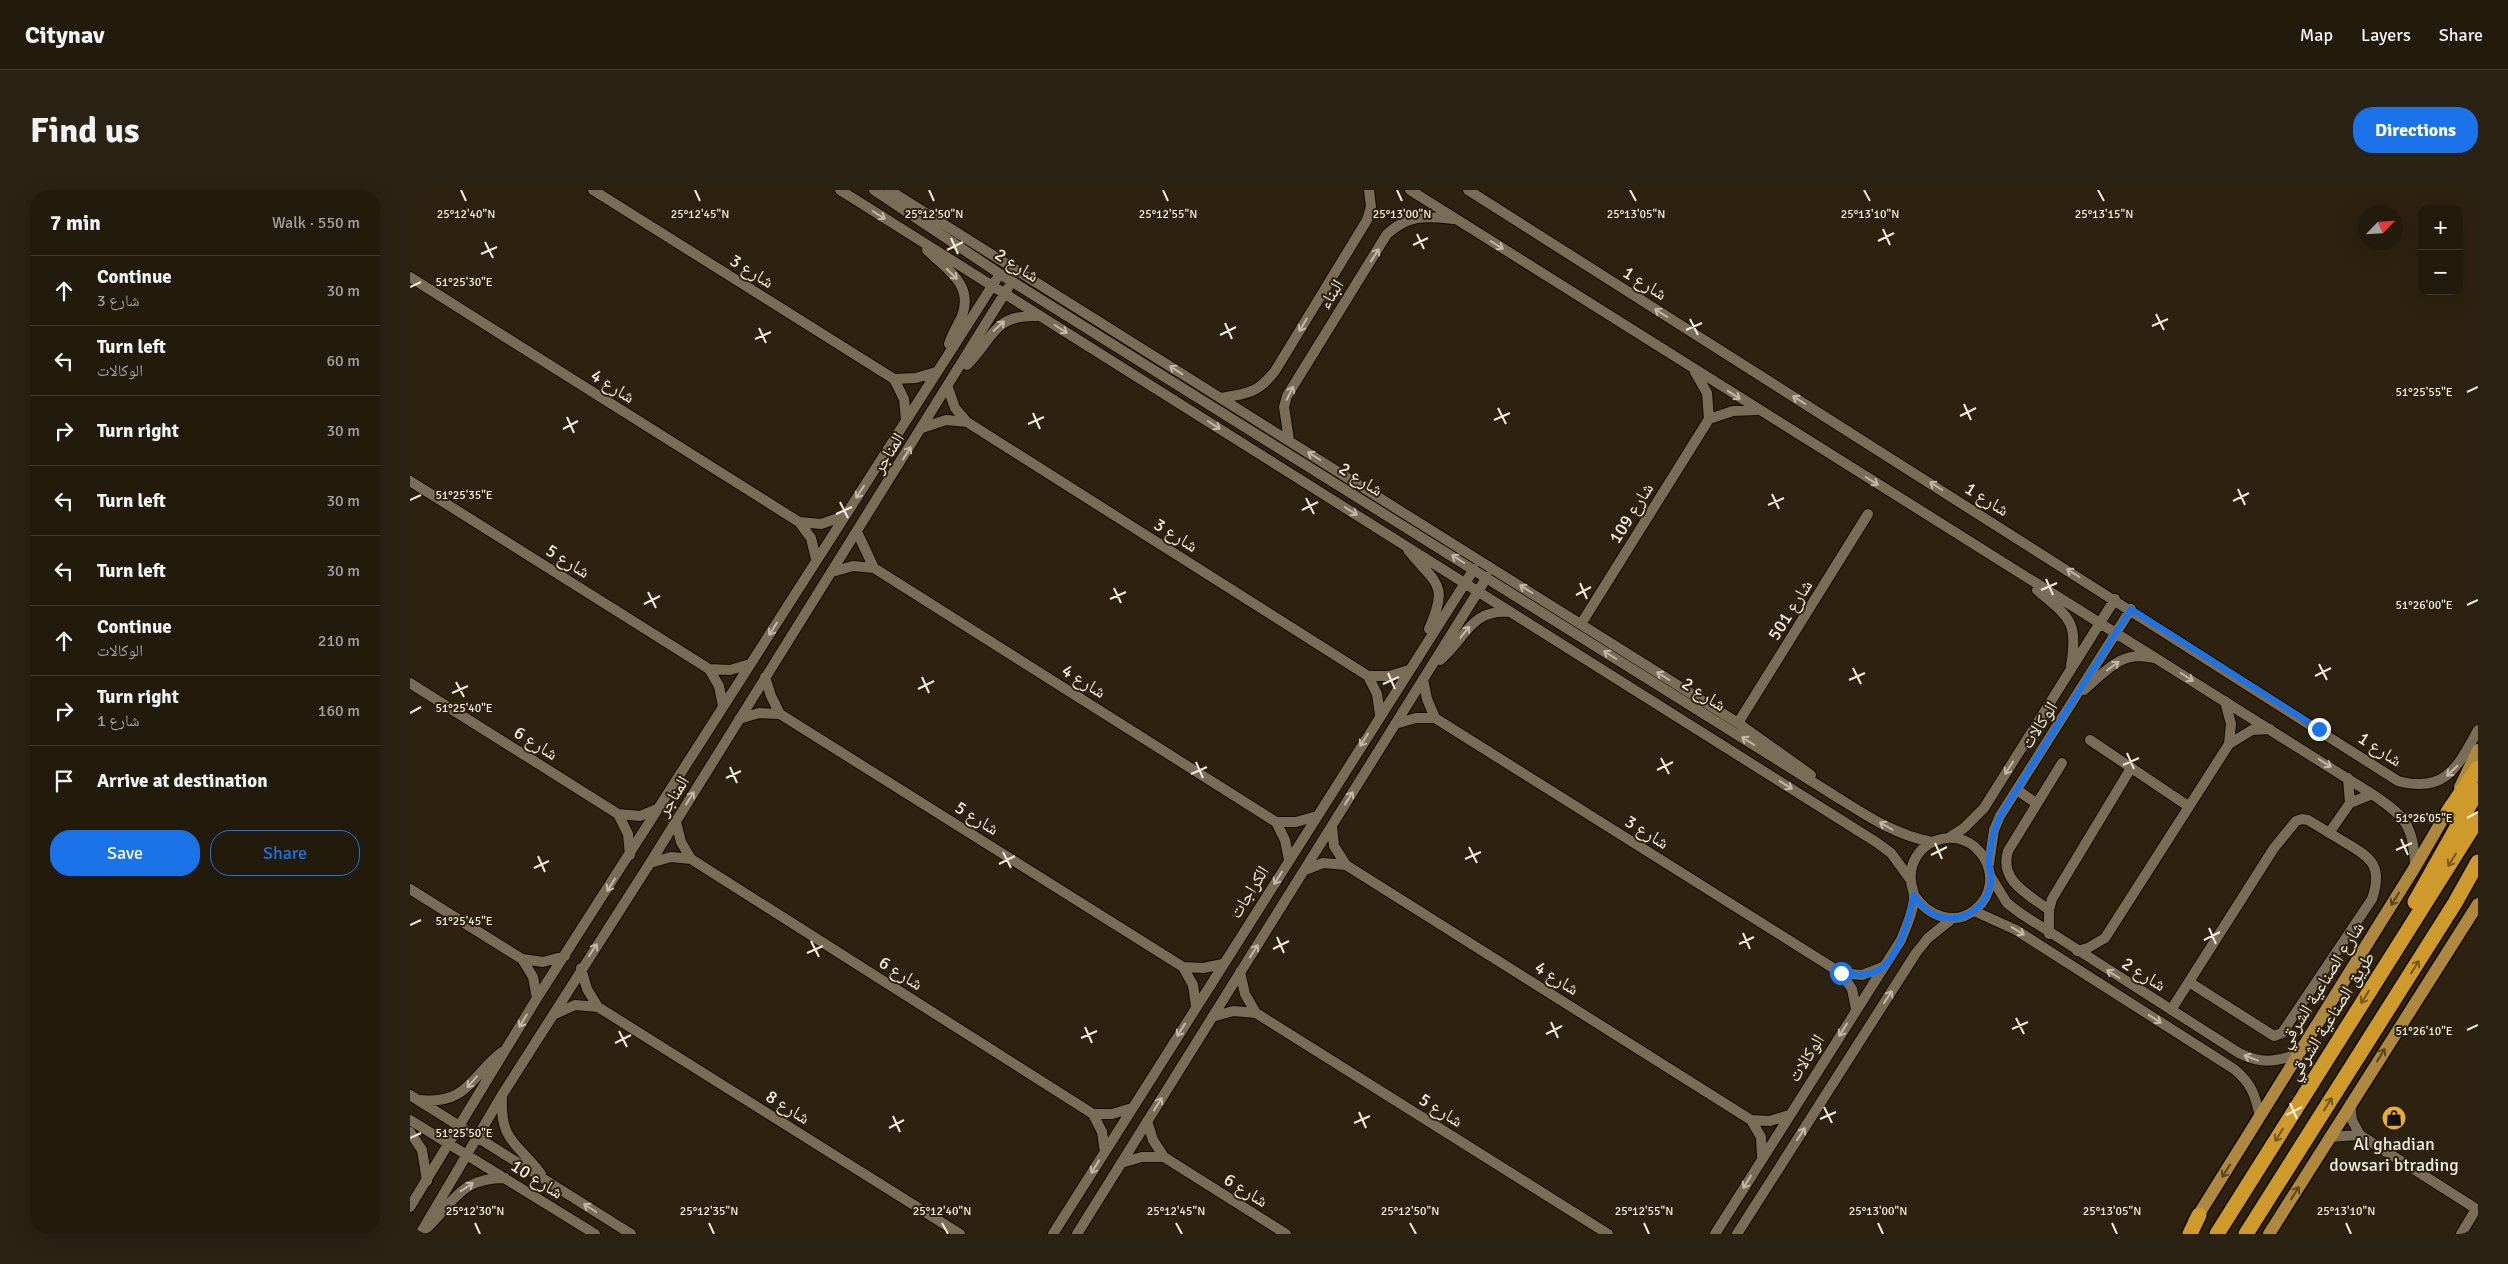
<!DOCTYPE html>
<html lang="en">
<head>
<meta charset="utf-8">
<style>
  body { margin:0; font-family:Signika,"Noto Naskh Arabic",sans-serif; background:#2a2314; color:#f1f3f6 }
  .controls { position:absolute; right:15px; top:15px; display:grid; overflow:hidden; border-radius:10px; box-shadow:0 5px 20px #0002 }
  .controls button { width:45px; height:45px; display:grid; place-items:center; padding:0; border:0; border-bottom:1px solid #3f382c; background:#221a0b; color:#f1f3f6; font:25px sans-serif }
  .compass { position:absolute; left:1948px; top:15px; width:45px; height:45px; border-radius:50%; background:#221a0b; box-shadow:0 5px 20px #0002; rotate:65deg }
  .stop { position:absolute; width:15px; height:15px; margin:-11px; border:4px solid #1a73e8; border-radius:50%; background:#fff }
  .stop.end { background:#1a73e8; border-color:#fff; box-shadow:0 1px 5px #0008 }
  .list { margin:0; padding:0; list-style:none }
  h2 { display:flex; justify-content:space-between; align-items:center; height:65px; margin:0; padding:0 20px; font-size:21px }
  h2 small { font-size:16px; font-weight:400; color:#a2a19d }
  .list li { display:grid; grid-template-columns:32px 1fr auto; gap:15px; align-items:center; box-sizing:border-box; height:70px; padding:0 20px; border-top:1px solid #3f382c }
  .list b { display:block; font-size:19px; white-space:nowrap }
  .list p { margin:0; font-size:16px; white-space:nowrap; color:#a2a19d }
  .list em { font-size:16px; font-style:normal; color:#a2a19d }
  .actions { display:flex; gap:10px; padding:15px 20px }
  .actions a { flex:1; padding:11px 0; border:1px solid #1a73e8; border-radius:20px; text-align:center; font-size:18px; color:#1a73e8 }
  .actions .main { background:#1a73e8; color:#fff }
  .icon { flex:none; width:28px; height:28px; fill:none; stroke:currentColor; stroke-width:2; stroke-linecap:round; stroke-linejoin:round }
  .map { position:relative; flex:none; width:2068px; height:1044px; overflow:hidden; border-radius:20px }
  header { display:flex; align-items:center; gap:30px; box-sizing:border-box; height:70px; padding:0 25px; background:#221a0b; border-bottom:1px solid #3f382c }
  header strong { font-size:24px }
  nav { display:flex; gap:28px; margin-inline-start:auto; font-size:18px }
  .intro { display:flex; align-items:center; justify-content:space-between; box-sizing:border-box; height:120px; padding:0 30px }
  h1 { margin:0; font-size:35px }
  .button { padding:12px 22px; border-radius:20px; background:#1a73e8; color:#fff; font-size:18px; font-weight:700 }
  main { display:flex; gap:30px; padding:0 30px }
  aside { flex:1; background:#221a0b; border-radius:20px; box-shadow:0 5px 20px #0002 }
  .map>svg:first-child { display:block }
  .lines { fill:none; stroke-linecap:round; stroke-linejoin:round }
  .minor-casing { stroke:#150b00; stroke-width:12 }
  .major-casing { stroke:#150b00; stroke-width:15 }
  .highway-casing { stroke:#150b00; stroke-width:18 }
  .minor { stroke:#7a6d58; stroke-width:10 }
  .major { stroke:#ad883e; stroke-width:12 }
  .highway { stroke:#cf9a2c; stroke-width:15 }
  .oneway { stroke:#c2b9a9 }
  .oneway2 { stroke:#76581c }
  .oneway3 { stroke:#5a461f }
  .route { stroke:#1a73e8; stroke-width:6 }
  .ticks { fill:none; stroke:#f2ebdf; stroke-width:2 }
  .labels { text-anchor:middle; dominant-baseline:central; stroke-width:4; stroke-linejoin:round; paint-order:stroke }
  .street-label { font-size:18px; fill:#f2ebdf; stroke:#2d220f }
  .poi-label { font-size:18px; fill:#f2ebdf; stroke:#2d220f }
  .ticks-label { font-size:12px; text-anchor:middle; fill:#f2ebdf; stroke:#2d220f; stroke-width:4; stroke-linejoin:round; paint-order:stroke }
</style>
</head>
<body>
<header>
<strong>Citynav</strong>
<nav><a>Map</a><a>Layers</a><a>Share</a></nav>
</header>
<div class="intro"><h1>Find us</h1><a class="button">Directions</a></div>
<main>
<aside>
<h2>7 min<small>Walk · 550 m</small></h2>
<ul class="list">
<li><svg class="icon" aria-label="ahead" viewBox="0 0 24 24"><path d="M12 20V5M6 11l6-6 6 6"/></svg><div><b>Continue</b><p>شارع 3</p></div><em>30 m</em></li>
<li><svg class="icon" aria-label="left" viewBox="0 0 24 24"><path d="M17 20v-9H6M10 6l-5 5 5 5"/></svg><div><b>Turn left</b><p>الوكالات</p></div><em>60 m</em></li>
<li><svg class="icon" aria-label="right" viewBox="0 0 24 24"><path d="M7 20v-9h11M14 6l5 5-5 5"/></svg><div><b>Turn right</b></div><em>30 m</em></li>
<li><svg class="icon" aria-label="left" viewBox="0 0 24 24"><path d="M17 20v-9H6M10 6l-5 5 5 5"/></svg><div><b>Turn left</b></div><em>30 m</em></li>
<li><svg class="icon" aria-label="left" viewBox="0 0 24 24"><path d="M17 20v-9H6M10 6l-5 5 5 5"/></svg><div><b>Turn left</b></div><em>30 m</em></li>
<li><svg class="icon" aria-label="ahead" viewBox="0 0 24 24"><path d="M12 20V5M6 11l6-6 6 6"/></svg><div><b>Continue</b><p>الوكالات</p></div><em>210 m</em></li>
<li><svg class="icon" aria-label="right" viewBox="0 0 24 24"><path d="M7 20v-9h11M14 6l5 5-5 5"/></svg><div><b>Turn right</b><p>شارع 1</p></div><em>160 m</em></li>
<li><svg class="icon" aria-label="arrive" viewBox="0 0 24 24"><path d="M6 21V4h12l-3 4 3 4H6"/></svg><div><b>Arrive at destination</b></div></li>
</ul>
<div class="actions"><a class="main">Save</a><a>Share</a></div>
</aside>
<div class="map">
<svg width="2068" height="1044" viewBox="0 0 2068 1044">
  <rect width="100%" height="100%" fill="#2d220f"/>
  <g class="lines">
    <defs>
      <path id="minor" d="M183,0L484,189L494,209L496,230
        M430,0L1466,652L1481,663L1500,689
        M464,0L590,84L1422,604C1454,624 1484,645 1522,652
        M479,0L1328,533L1401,585
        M1000,0L1962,604C1995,626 2004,636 2005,676
        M1058,0L1988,591C2036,604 2048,576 2068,540
        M517,60C536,79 564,94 552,126C548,135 542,144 539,154
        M0,87L389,332L401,348L406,369
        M557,175C584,148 583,124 629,126
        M484,189L506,188L526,182
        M538,198L545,218L557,232L958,486H979L999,480
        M810,208C837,204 848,203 865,181L957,30L961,17L959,0
        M1299,229L1323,221L1346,220
        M512,238L536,230L557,232
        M879,250L874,217L877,206L977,44C1000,24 1014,26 1043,29
        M0,291L299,479L309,496L313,516
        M389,332L411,334L434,326
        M447,342L464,378
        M998,360C1025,394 1040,392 1019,439
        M422,382L443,376L464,378L866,632H886L907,626
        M1627,400C1658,427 1669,430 1661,475
        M1171,434L1299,229L1297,203L1285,182
        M1030,470C1056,449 1060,418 1101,422
        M299,479L320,480L340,474
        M958,486L967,504L970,525
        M355,487L361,506L370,524L773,777L793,778L813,774
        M1013,489L1017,509L1025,528
        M0,493L208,624L230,626L249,618
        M1674,500C1696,481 1711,460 1743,468
        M1815,511L1821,534L1819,554
        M329,529L349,523L370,524
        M1328,533L1458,324
        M985,534L1006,528H1025L1431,783L1442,799L1446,819
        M1680,550L1778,616
        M1938,588L1940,613
        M1607,600L1626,613
        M1940,613L1962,604
        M208,624L218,644L220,665
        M266,632L271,652L281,669L683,924L692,942L695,962
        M866,632L875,650L879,670
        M922,636L924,656L936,675L1341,930L1351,947L1352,966
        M1919,643L1940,613
        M1540,647L1554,638L1574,618L1705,409
        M240,673L261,667L281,669
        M1579,674L1584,640L1590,626L1721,419
        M895,680L913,673L936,675
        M1581,687L1597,713L1610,723L1829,863C1851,874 1866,872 1888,864
        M0,699L112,769L133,772L155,766
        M1639,720C1618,704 1589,691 1598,661L1652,573
        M1564,721L1606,740L1824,879C1842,894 1845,905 1850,927
        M1639,744V720L1642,709L1721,578
        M1667,761L1678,758L1695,748L1819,554L1842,540L1860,539
        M112,769L123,787L127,808
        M773,777L783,795L786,816
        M171,778L177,799L188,817
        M830,782L835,804L846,823
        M1431,783L1452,785L1473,777
        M1761,820L1864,658L1886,631L1892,629L1898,630C1911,638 1923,645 1936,653C1962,668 1973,677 1962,709L1872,843L1864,846L1779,792
        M145,824L165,815L188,817L550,1044
        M802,827L823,821L846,823L1198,1044
        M0,905L221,1044
        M92,908C90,952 108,953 131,984
        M11,910C57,915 61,886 92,862
        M1940,914L1942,930L1950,945L2068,1020
        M683,924H702L722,918
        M0,930L185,1044
        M1341,930L1360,931L1379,925
        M737,931L743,950L754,967L876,1044
        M0,942L12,960L17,991
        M1919,947L1950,945
        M711,973L732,967H754
        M0,1017L127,808L586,90
        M17,1038C45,1011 50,988 95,988
        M10,1044L92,905L240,673L598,98
        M643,1044L1064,379
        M667,1044L1077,387
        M1305,1044L1491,750C1496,737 1504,721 1504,706C1504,701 1501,696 1501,691C1499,674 1509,657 1525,651C1567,634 1600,690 1566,719C1545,737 1518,726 1504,705
        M1327,1044L1506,763L1518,748L1543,728
        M2051,1044L2066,1019"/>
      <path id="major" d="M2050,597L2068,560
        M1784,1032L2005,677L2041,615
        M1859,1044L2068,714"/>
      <path id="highway" d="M2038,622L2068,578
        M2005,712L2068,600
        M1780,1044L1789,1025
        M1807,1044L2068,629
        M1836,1044L2045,713L2068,672"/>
    </defs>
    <use href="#minor" class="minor-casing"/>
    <use href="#major" class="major-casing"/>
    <use href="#highway" class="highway-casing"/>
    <use href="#minor" class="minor"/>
    <use href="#major" class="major"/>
    <use href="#highway" class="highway"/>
  </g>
  <defs><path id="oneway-shaft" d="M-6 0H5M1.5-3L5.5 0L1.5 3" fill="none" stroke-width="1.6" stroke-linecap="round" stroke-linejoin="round" transform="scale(1.25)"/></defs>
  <g class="oneway">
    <use href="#oneway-shaft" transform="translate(469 25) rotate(32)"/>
    <use href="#oneway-shaft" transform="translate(1087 55) rotate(32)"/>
    <use href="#oneway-shaft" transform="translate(965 65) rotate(-58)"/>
    <use href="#oneway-shaft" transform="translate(542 84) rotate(45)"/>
    <use href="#oneway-shaft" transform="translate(1251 123) rotate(-148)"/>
    <use href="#oneway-shaft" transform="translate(893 135) rotate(121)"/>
    <use href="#oneway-shaft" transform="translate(589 136) rotate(-42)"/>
    <use href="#oneway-shaft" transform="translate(651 139) rotate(32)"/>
    <use href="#oneway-shaft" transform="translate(766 180) rotate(-147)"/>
    <use href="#oneway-shaft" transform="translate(880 203) rotate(-64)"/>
    <use href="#oneway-shaft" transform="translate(1324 205) rotate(33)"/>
    <use href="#oneway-shaft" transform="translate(1389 210) rotate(-148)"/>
    <use href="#oneway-shaft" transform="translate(804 235) rotate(32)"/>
    <use href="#oneway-shaft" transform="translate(497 263) rotate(-58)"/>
    <use href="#oneway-shaft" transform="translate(904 266) rotate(-148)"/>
    <use href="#oneway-shaft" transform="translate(1462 291) rotate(32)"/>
    <use href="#oneway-shaft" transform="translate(1526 296) rotate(-148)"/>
    <use href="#oneway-shaft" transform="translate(450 302) rotate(123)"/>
    <use href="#oneway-shaft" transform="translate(941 321) rotate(32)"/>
    <use href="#oneway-shaft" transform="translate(1048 369) rotate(-148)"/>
    <use href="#oneway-shaft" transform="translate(1663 383) rotate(-148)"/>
    <use href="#oneway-shaft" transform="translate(1116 399) rotate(-148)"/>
    <use href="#oneway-shaft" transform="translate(363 439) rotate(122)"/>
    <use href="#oneway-shaft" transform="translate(1055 442) rotate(-51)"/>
    <use href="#oneway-shaft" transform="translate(1200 465) rotate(-148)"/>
    <use href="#oneway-shaft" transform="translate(1703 476) rotate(-37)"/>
    <use href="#oneway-shaft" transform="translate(1253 486) rotate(-148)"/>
    <use href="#oneway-shaft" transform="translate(1777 487) rotate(32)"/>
    <use href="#oneway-shaft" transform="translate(954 550) rotate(122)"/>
    <use href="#oneway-shaft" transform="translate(1338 551) rotate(-148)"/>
    <use href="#oneway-shaft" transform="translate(1915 573) rotate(32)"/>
    <use href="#oneway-shaft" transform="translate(1599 578) rotate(122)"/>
    <use href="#oneway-shaft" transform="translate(2042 581) rotate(136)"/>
    <use href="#oneway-shaft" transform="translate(1376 595) rotate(32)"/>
    <use href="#oneway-shaft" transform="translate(280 608) rotate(-58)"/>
    <use href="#oneway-shaft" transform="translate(939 608) rotate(-58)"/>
    <use href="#oneway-shaft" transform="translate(1476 636) rotate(-150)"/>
    <use href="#oneway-shaft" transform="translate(868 688) rotate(122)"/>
    <use href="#oneway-shaft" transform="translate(201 695) rotate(122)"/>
    <use href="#oneway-shaft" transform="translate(1608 741) rotate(31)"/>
    <use href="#oneway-shaft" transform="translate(183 760) rotate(-57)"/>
    <use href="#oneway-shaft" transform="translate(844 761) rotate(-58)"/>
    <use href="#oneway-shaft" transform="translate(1703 784) rotate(-148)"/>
    <use href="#oneway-shaft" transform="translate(1478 807) rotate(-57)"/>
    <use href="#oneway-shaft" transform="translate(1745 829) rotate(33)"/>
    <use href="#oneway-shaft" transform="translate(113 831) rotate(121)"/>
    <use href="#oneway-shaft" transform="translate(771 840) rotate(122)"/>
    <use href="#oneway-shaft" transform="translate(1433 840) rotate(122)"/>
    <use href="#oneway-shaft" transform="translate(1841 868) rotate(-159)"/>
    <use href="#oneway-shaft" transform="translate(62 892) rotate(131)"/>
    <use href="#oneway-shaft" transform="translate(748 914) rotate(-58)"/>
    <use href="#oneway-shaft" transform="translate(1391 944) rotate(-57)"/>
    <use href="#oneway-shaft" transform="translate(685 977) rotate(122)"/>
    <use href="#oneway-shaft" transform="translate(1337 992) rotate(122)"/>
    <use href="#oneway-shaft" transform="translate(57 997) rotate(-33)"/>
    <use href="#oneway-shaft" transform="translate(180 1018) rotate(-148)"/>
  </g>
  <g class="oneway2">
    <use href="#oneway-shaft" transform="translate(2042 670) rotate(122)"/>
    <use href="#oneway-shaft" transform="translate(2005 777) rotate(-58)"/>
    <use href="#oneway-shaft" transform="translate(1955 807) rotate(122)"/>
    <use href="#oneway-shaft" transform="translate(1918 914) rotate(-58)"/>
    <use href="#oneway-shaft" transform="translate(1869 945) rotate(122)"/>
  </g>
  <g class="oneway3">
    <use href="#oneway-shaft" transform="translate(1985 709) rotate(122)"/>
    <use href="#oneway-shaft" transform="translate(1971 865) rotate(-58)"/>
    <use href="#oneway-shaft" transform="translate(1816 981) rotate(122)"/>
    <use href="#oneway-shaft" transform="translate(1885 1003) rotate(-58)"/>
  </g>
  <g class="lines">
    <path class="route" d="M1431,783C1444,785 1462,787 1473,777C1490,763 1500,726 1504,705C1513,719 1525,729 1542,728C1563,728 1582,708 1581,687C1581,682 1578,677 1579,672C1580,655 1583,641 1590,626L1721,419L1909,539"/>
  </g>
  <path class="ticks" d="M51,0L56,11M285,0L290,11M519,0L524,11M753,0L758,11M987,0L992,11M1220,0L1226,11M1454,0L1460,11M1688,0L1694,11M1473,39L1480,55M1007,44L1014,59M541,48L548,64M1468,51L1484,43M75,52L83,68M1003,55L1018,48M537,60L553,52M71,64L87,57M0,97L11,92M1746,124L1754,140M1280,129L1288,145M815,133L822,149M1742,136L1758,129M349,138L356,153M1276,140L1292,133M810,145L826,137M345,149L361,142M2057,202L2068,197M1554,214L1561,230M1088,218L1096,234M623,223L630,239M1550,226L1566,218M157,227L164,243M1084,230L1100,223M618,234L634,227M153,239L168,231M1828,299L1835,315M1362,304L1369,319M896,308L904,324M0,310L11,305M1823,311L1839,303M430,312L438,328M1358,315L1374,308M892,320L908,312M426,324L442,317M1636,389L1643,405M1170,393L1177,409M704,398L711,413M1631,400L1647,393M238,402L246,418M1166,405L1181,397M700,409L716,402M234,414L250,406M2057,415L2068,410M1909,474L1917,490M1443,478L1451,494M978,483L985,499M1905,486L1921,478M512,487L519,503M1439,490L1455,483M46,492L54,507M973,494L989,487M508,499L524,491M42,503L58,496M0,523L11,517M1717,563L1724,579M1251,568L1259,584M786,572L793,588M1713,575L1729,568M320,577L327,593M1247,580L1263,572M781,584L797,577M316,588L331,581M2057,628L2068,622M1991,649L1998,665M1525,653L1532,669M1059,657L1067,673M1986,660L2002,653M593,662L601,678M1521,665L1537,657M128,666L135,682M1055,669L1071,662M589,674L605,666M124,678L139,671M0,735L11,730M1799,738L1806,754M1333,743L1340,759M867,747L874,763M1794,750L1810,742M401,751L409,767M1329,754L1344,747M863,759L879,751M397,763L413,756M1606,828L1614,844M1141,832L1148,848M675,837L682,853M1602,839L1618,832M2057,840L2068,835M209,841L217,857M1136,844L1152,836M671,848L687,841M205,853L221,845M1880,913L1887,929M1414,917L1422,933M949,922L956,938M1876,925L1892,917M483,926L490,942M1410,929L1426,922M944,933L960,926M479,938L494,930M0,948L11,943M65,1033L70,1044M299,1033L304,1044M532,1033L538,1044M766,1033L772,1044M1000,1033L1006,1044M1234,1033L1239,1044M1468,1033L1473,1044M1702,1033L1707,1044M1936,1033L1941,1044"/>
  <defs>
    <symbol id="shop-disc" viewBox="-11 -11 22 22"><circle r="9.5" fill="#e6ac36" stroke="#2d220f"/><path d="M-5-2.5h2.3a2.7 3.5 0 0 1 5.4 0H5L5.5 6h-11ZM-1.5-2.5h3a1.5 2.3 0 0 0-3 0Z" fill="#111"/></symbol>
  </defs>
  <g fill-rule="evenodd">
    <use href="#shop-disc" x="1970" y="914" width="28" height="28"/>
  </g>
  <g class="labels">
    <g class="street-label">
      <text transform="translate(607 75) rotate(32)">شارع 2</text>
      <text transform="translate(342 81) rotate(32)">شارع 3</text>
      <text transform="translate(1235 93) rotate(32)">شارع 1</text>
      <text transform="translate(921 104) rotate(-58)">البناء</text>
      <text transform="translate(203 196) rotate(32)">شارع 4</text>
      <text transform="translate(478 263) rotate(-58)">المناجر</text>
      <text transform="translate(951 289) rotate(32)">شارع 2</text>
      <text transform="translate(1577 309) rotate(32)">شارع 1</text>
      <text transform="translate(1221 323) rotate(-58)">شارع 109</text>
      <text transform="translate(766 345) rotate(32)">شارع 3</text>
      <text transform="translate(158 371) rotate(32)">شارع 5</text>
      <text transform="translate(1380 420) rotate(-58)">شارع 501</text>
      <text transform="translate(674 491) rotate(32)">شارع 4</text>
      <text transform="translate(1294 504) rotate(32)">شارع 2</text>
      <text transform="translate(1629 535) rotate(-57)">الوكالات</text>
      <text transform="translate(126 553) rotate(32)">شارع 6</text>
      <text transform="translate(1970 559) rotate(33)">شارع 1</text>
      <text transform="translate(263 606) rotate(-58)">المناجر</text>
      <text transform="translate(567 628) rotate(32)">شارع 5</text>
      <text transform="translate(1237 642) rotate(32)">شارع 3</text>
      <text transform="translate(839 702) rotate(-58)">الكراجات</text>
      <text transform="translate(491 783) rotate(32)">شارع 6</text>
      <text transform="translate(1734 784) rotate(32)">شارع 2</text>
      <text transform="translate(1147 788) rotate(32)">شارع 4</text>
      <text transform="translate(1911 795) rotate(-58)">شارع الصناعية الشرقي</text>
      <text transform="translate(1921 826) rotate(-58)">طريق الصناعية الشرقي</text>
      <text transform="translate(1396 868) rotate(-58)">الوكالات</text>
      <text transform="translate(378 917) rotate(32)">شارع 8</text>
      <text transform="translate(1031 920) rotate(32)">شارع 5</text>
      <text transform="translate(127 989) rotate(32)">شارع 10</text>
      <text transform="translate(836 1000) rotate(32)">شارع 6</text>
    </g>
    <g class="poi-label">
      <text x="1984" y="954">Al ghadian<tspan x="1984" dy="21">dowsari btrading</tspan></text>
    </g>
  </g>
  <g class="ticks-label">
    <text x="56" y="28">25°12'40"N</text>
    <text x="290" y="28">25°12'45"N</text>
    <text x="524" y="28">25°12'50"N</text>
    <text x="758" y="28">25°12'55"N</text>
    <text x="992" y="28">25°13'00"N</text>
    <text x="1226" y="28">25°13'05"N</text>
    <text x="1460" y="28">25°13'10"N</text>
    <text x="1694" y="28">25°13'15"N</text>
    <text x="54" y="96">51°25'30"E</text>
    <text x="2014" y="206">51°25'55"E</text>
    <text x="54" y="309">51°25'35"E</text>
    <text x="2014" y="419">51°26'00"E</text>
    <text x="54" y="522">51°25'40"E</text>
    <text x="2014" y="632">51°26'05"E</text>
    <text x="54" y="735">51°25'45"E</text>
    <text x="2014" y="845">51°26'10"E</text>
    <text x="54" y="947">51°25'50"E</text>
    <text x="1234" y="1025">25°12'55"N</text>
    <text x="65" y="1025">25°12'30"N</text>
    <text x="299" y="1025">25°12'35"N</text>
    <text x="532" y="1025">25°12'40"N</text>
    <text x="766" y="1025">25°12'45"N</text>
    <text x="1000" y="1025">25°12'50"N</text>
    <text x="1468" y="1025">25°13'00"N</text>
    <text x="1702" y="1025">25°13'05"N</text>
    <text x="1936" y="1025">25°13'10"N</text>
  </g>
</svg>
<div class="controls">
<button>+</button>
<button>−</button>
</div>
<svg class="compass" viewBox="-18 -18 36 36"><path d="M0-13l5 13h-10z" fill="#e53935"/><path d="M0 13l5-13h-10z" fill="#a2a19d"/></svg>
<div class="stop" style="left:1431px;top:783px"></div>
<div class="stop end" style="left:1909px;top:539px"></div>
</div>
</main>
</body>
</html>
